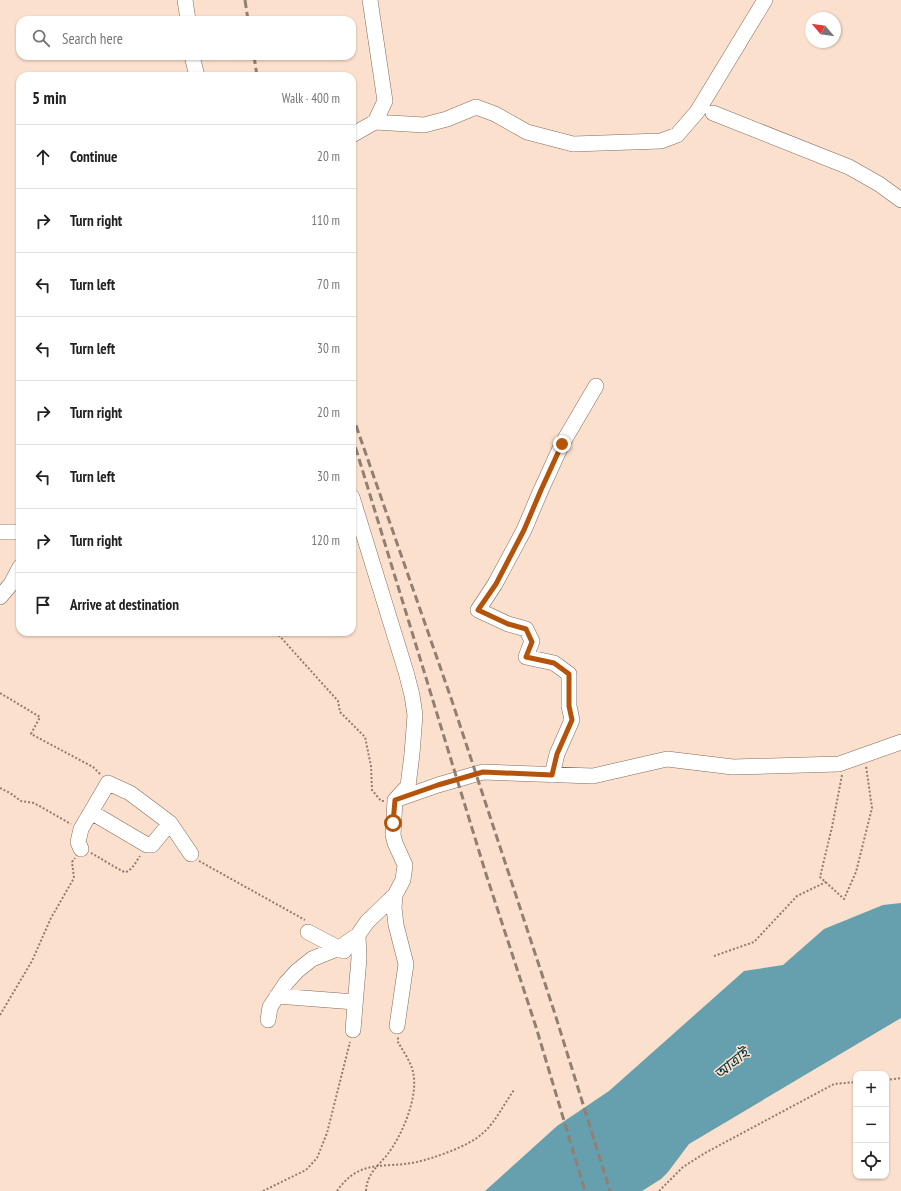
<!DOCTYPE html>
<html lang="en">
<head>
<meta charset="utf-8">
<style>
  body { margin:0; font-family:"PT Sans Narrow","Noto Sans Bengali",sans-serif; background:#f2f2f2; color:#222 }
  .controls { position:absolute; right:12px; bottom:12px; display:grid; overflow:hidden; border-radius:8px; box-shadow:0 1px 3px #0004 }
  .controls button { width:36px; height:36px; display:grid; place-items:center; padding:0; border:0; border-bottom:1px solid #e0e0e0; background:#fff; color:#222; font:20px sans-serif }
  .compass { position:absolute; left:805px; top:12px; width:36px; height:36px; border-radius:50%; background:#fff; box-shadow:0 1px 3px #0004; rotate:299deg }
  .stop { position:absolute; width:12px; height:12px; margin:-9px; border:3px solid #b45309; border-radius:50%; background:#fff }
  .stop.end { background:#b45309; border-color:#fff; box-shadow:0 1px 4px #0008 }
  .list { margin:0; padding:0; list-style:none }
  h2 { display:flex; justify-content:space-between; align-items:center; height:52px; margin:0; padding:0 16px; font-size:17px }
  h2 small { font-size:13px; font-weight:400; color:#767676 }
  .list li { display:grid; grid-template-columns:26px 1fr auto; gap:12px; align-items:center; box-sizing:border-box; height:64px; padding:0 16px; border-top:1px solid #e0e0e0 }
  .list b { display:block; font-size:15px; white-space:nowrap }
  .list em { font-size:13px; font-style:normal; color:#767676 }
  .icon { flex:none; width:22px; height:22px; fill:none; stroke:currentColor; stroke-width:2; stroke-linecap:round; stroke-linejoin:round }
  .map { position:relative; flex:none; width:901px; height:1191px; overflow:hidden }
  .search { position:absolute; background:#fff; box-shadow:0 1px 3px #0004; left:16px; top:16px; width:340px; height:44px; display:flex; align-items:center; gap:10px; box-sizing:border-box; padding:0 14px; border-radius:12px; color:#767676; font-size:15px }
  .panel { position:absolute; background:#fff; box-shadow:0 1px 3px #0004; left:16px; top:72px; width:340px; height:564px; border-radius:12px }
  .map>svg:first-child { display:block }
  .water { fill:#66a0ae }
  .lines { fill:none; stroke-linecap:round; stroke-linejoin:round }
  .minor-casing { stroke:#836b5a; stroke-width:16 }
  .path { stroke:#8f7d71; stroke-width:2; stroke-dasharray:2 2; stroke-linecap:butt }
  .minor { stroke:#fff; stroke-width:15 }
  .rail { stroke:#917f72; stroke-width:3; stroke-dasharray:8 4; stroke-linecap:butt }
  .route { stroke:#b45309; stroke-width:5 }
  .labels { text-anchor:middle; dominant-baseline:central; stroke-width:3; stroke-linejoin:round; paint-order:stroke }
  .water-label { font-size:15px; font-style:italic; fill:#003a44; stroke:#fbe0cd }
</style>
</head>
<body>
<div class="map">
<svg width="901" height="1191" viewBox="0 0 901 1191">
  <rect width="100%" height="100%" fill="#fbe0cd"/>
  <path class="water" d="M901,903V1018L689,1144L668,1172L661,1179L642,1191H485L557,1126L609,1091L744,971L783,965L824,929L883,905Z"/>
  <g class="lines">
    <defs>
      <path id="minor" d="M185,0L188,20
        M192,56L197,76
        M713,113L849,167L879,184L901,200
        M375,122L424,125L447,119L476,107L495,114L527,132L573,144L661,141L677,135L697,112L765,0
        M352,135L375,122L385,101L370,0
        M352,497L406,672L412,695L415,715L412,754L408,786L395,800L393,835L395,843L405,865L403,880L395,895L367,922L358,935L359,958L353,1030
        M0,532H20
        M0,597L11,584L20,567
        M552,775L557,754L572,720L569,706V674L554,663L526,657L532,641L526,629L508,624L478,610L495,584L524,530L541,490L562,444L596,386
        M398,799L438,785L483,772L593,776L667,759L733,767L839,764L901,742
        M91,812L147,845H152L170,823
        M81,849L78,842L81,829L108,783L130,793L170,823L191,854
        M395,895L394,908L396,925L406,964L397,1026
        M308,932L344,951
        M277,996L355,1002
        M268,1020L270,1007L286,983L297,971L312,959L339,948L358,935"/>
    </defs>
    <use href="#minor" class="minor-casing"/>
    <path class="path" d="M276,632L338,701L340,712L365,737L371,766L372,790L381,801H384
      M0,693L40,717L31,734L93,767L100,774
      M842,775L832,827L820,877L844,899L856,872L872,808L866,766
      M0,788L10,793L21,801L34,803L71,824
      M91,853C97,856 122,872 125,872C132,871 137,860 140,856
      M199,861L305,920
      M714,956L754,942L797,896L826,882
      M0,1015L32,961L51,918L74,878L72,862L75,858
      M886,1080L901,1078
      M263,1191L306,1170L317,1158L327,1133L350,1042
      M337,1191C360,1158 384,1169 417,1162C434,1158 469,1146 482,1134C495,1123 504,1104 514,1090
      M366,1191C367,1174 377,1167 387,1155C402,1136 419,1096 413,1072C411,1062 403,1051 398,1042V1037
      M659,1191L683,1167L705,1153L834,1084L856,1082"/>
    <use href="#minor" class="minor"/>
    <path class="rail" d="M245,0L248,20
      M254,56L257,76
      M352,414L452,701L555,1014L610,1191
      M352,436L486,874L536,1027L585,1191"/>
  </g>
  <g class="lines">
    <path class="route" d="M393,823L395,800L438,785L483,772L552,775L557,754L572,720L569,706V674L554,663L526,657L532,642L526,629L508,624L478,610L496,584L524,530L541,490L562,444"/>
  </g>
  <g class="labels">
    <g class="water-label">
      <text transform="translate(731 1063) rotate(-39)">আত্রাই</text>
    </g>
  </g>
</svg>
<div class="controls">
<button>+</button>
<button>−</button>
<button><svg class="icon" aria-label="locate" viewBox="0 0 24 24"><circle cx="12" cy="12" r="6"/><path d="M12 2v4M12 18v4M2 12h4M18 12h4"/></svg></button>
</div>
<svg class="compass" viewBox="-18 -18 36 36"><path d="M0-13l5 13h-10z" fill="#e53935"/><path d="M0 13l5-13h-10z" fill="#767676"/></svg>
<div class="stop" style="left:393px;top:823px"></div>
<div class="stop end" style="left:562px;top:444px"></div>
<div class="search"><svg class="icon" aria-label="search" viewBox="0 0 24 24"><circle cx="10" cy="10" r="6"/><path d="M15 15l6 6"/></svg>Search here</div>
<section class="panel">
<h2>5 min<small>Walk · 400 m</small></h2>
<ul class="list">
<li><svg class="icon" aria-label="ahead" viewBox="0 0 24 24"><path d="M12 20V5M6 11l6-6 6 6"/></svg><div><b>Continue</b></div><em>20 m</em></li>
<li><svg class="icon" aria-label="right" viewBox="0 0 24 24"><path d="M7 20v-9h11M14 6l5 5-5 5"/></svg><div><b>Turn right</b></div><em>110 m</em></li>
<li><svg class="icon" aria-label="left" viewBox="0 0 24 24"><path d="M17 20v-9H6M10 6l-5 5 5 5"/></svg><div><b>Turn left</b></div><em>70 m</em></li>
<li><svg class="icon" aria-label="left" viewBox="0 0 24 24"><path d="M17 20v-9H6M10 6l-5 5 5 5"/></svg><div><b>Turn left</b></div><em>30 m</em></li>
<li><svg class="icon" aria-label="right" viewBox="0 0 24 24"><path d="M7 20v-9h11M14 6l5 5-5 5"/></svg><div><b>Turn right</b></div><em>20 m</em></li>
<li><svg class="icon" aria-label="left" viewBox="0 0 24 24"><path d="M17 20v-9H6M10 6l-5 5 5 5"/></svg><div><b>Turn left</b></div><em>30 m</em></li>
<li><svg class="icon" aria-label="right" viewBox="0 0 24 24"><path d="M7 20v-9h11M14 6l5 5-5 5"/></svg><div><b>Turn right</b></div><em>120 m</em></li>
<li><svg class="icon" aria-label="arrive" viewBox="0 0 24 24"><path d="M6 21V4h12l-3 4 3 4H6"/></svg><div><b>Arrive at destination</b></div></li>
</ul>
</section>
</div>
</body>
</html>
